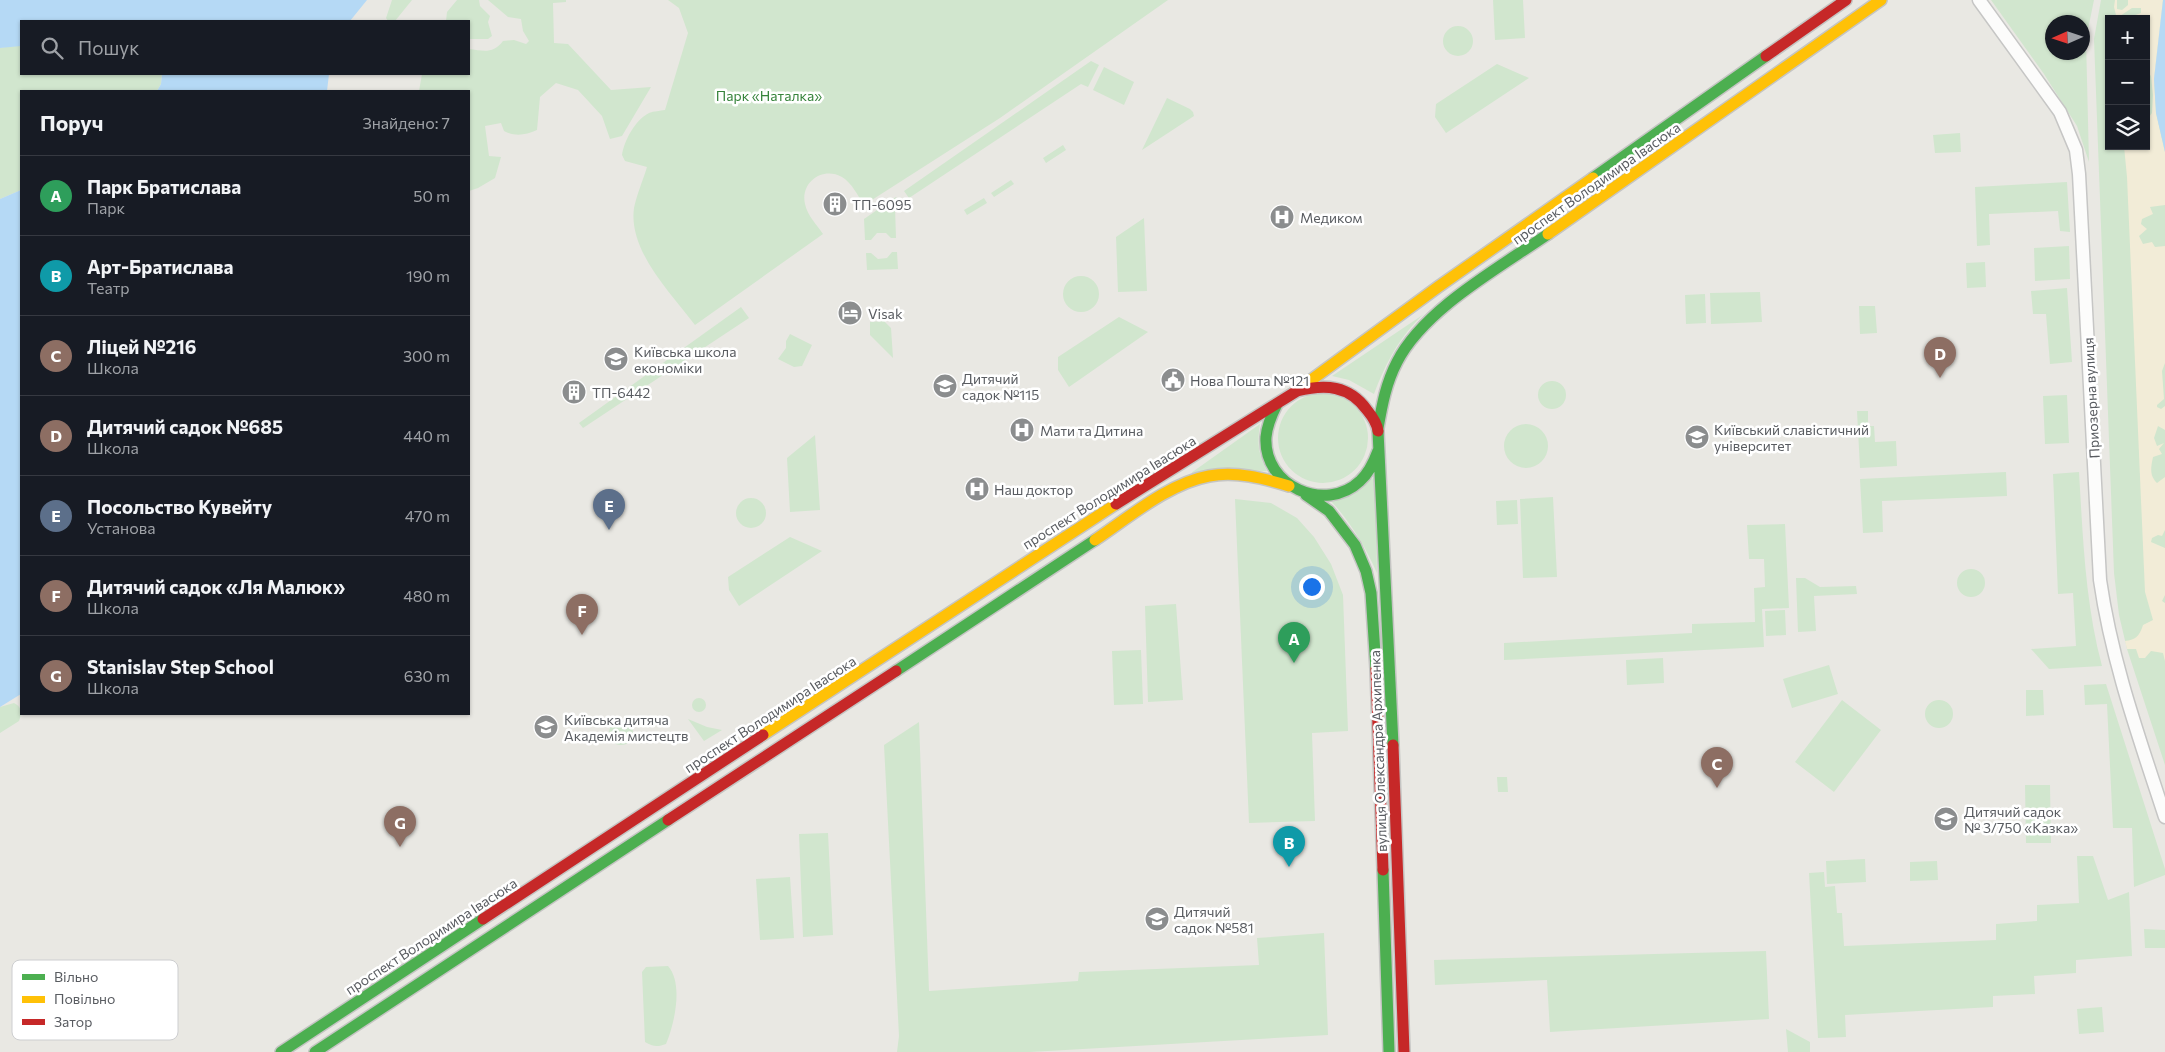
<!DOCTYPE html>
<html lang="uk">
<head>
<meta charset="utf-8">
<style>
  body { margin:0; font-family:Commissioner,sans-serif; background:#242831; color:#f1f3f6 }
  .controls { position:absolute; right:15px; top:15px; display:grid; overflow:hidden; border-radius:0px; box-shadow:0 1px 4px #0004 }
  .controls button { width:45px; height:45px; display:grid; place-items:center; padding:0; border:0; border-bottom:1px solid #363941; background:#171b24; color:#f1f3f6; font:25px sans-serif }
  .compass { position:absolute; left:2045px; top:15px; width:45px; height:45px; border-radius:50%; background:#171b24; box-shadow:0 1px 4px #0004; rotate:267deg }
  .you { position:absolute; left:1311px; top:586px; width:18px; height:18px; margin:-12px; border:4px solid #fff; border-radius:50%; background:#1a73e8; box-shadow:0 0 0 8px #1a73e833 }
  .badge { display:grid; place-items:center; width:32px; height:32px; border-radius:50%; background:#ea580c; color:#fff; font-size:16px; font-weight:700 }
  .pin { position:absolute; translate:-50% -41px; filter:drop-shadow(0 1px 2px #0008) }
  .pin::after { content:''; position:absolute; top:26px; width:18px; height:15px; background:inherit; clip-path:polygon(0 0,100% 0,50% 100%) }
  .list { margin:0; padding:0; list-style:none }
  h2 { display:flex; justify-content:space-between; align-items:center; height:65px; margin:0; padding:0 20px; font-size:21px }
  h2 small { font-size:16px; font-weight:400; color:#9ea1a6 }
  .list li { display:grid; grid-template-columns:32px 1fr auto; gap:15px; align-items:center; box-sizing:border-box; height:80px; padding:0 20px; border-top:1px solid #363941 }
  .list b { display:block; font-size:19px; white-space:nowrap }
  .list p { margin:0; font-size:16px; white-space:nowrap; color:#9ea1a6 }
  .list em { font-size:16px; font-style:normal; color:#9ea1a6 }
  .icon { flex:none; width:28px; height:28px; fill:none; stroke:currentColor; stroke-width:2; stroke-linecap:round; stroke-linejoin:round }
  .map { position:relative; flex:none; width:2165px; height:1052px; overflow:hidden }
  .search { position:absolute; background:#171b24; box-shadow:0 1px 4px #0004; left:20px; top:20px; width:450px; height:55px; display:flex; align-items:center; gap:12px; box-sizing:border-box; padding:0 18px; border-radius:0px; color:#9ea1a6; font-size:19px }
  .panel { position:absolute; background:#171b24; box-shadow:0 1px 4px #0004; left:20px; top:90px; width:450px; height:625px; border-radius:0px }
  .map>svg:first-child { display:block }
  .green { fill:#d1e6ce; fill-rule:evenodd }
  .sand { fill:#f2ecd7; fill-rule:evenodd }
  .water { fill:#b5d9f5 }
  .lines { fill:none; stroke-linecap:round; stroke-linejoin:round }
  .street-casing { stroke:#c6c6c5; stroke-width:15 }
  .fast-casing { stroke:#c5c5c3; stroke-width:14 }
  .slow-casing { stroke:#c5c5c3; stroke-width:14 }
  .jam-casing { stroke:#c5c5c3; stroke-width:14 }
  .street { stroke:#fcfcfb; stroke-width:12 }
  .fast { stroke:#4caf50; stroke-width:11 }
  .slow { stroke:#ffc107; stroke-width:11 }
  .jam { stroke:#c62828; stroke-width:11 }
  .labels { text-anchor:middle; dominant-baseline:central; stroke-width:5; stroke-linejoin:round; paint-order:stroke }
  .park-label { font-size:14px; fill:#36833b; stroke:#fff }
  .street-label { font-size:14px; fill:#595c61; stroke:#fff }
  .poi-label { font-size:14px; fill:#595c61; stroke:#fff; text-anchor:start }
  .key { fill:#fff; stroke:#cdced0; stroke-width:1 }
  .key-label { font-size:14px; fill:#595c61 }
</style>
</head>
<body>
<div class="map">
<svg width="2165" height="1052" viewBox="0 0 2165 1052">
  <rect width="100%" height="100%" fill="#e9e8e3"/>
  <path class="green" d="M392,0H412L395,21H388L386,18Z
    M457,0H479L480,6L490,16L488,22L492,36L488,39H469V21H446L447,12Z
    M488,0H566V2L553,3L554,43L568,44L611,90L651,87L622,136L610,139L602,116L578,90L556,83L540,97L537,130C525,135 516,137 504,131L501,123L485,126L489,156L501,157L495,178L478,188L469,191V91H419L422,74H469V49C484,51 493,54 503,41L514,40L526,44L529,41L523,31L521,19L508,17Z
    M668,0H1168L1000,118L864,205C858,196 852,183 842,177C823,166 800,182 805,204C807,215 817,225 823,234L695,325C671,293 628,251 634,208C637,194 643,180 647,167L625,161L622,155C624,141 635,120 649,113C654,111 660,111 665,110L688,33L679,8Z
    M1493,0H1523L1525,38L1495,40Z
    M1991,0H2094L2086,39L2089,162L2077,126L2044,74ZM2052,22H2082V52H2052Z
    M2101,0H2163L2154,79L2165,152V765L2127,649L2119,615L2114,573L2094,39ZM2109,19H2146V146H2109Z
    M1443 41a15 15 0 1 1 30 0a15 15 0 1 1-30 0Z
    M16,45L21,46V74H162L161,84L157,91H21V190L0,199V48Z
    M1091,61L1099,65L1088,87L1081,84L909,198L904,191Z
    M1497,64L1529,78L1446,133L1435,117L1436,104Z
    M1104,67L1134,82L1124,105L1093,90Z
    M1167,98L1190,109L1193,112L1194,116L1142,150Z
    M1960,133L1961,152L1935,153L1933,135Z
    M1063,145L1066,150L1046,163L1043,158Z
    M1011,180L1014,184L994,197L991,193Z
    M2067,182L2070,232L2060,231L2058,211L1989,214L1990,245L1977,246L1975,187Z
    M896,197L900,203L895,207L896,238H891L886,233H877L871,240H865L864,219Z
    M984,198L987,203L967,215L964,210Z
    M1144,218L1147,291L1118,292L1116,237Z
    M2069,246L2070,279L2035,281L2034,248Z
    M892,252H897L898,269L867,270L866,253H871L878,259L887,258Z
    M1985,262L1986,287L1967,288L1966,263Z
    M1063 294a18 18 0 1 1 36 0a18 18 0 1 1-36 0Z
    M2067,288L2072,362L2050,364L2046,314H2033L2031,291Z
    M1760,292L1762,322L1711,324L1710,293Z
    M1705,294L1706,323L1686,324L1685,295Z
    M1859,306H1875L1877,333L1860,334Z
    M741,307L749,318L583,428L579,423Z
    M1424,314C1399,337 1386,363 1374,394L1349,380L1332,376Z
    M1119,317L1148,332L1069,387L1058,370V357Z
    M884,321L891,328L893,358L870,335V322Z
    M790,334L812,345L802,366L794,367L778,359L786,348V341Z
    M1538 395a14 14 0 1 1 28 0a14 14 0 1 1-28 0Z
    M1278 438a45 45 0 1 1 90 0a45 45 0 1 1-90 0Z
    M2067,395L2069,443L2045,444L2043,396Z
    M1857,411H1868V426H1874L1875,442L1896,441L1897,466L1860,468Z
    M1260,424C1257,444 1258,453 1267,471L1191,473Z
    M1504 446a22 22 0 1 1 44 0a22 22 0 1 1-44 0Z
    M815,435L820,510L790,512L787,458Z
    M2006,472L2007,496L1882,501L1883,532L1863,533L1860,479Z
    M2079,472C2083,538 2085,602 2102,666L2049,669L2031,649L2076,646L2073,593L2058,594L2053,474Z
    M1375,477L1377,573C1365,546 1351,523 1331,501Z
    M1553,497L1557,577L1523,578L1520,499Z
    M736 513a15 15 0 1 1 30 0a15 15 0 1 1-30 0Z
    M1235,499L1271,503L1297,518L1314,537L1331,564L1343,595L1348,731L1312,733L1315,821L1249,823Z
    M1517,500L1518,524L1497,525L1496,501Z
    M1785,524L1789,608L1762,609L1764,647L1504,660V643L1692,633V624L1755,622L1754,588L1765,587L1764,559H1749L1747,525Z
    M790,537L822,551L739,606L729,590L728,577Z
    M1957 583a14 14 0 1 1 28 0a14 14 0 1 1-28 0Z
    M1796,578H1805L1820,587L1856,586L1857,594L1814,596L1816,631L1798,632Z
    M1176,604L1183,700L1148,702L1145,606Z
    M1785,610L1786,635L1766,636L1765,611Z
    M1141,650L1143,704L1114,705L1112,651Z
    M1663,658L1664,683L1627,685L1626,660Z
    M1829,665L1838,694L1792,708L1783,679Z
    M2106,684L2165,869V875L2134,887L2132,828H2113L2107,704L2085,705L2084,685Z
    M2026,690H2043L2044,715L2026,716Z
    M692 705a7 7 0 1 1 14 0a7 7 0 1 1-14 0Z
    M1925 714a14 14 0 1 1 28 0a14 14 0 1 1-28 0Z
    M1842,700L1881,730L1834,792L1795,762Z
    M14,703C22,707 22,713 19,721L0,733V707Z
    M688,719L707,727L722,730L704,741Z
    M609 733a12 12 0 1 1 24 0a12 12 0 1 1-24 0Z
    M919,722L929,991L1078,981L1079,972L1259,965L1257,938L1324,933L1328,1035L1030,1052H897L899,1036L884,745Z
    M1497,777H1507L1508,792H1498Z
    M2025,785H2050L2051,843H2026Z
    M828,833L833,935L803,937L799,834Z
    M2077,856H2093L2108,900L2129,892L2132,956L2076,960V973L2034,976L2035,994L1993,996V1007L1845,1015L1846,1037L1818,1038L1809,873L1824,872L1825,887L1835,886L1837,913H1842L1844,946L1996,940V924L2037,921V905L2079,903Z
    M1865,859L1866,882L1827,884L1826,861Z
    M1937,861L1938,880L1910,881V862Z
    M790,877L794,938L760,940L756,879Z
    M2144,929L2165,930V948H2145Z
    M1766,951L1769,1019L1550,1032L1547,980L1435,985L1434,960Z
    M668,966C684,984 674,1025 666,1044C658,1047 653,1047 645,1042L642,972L646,967Z
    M2102,1007L2104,1032L2079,1034L2077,1009Z
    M1786,1029L1810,1042V1052H1788Z"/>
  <path class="sand" d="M2115,0H2117V9L2122,10L2128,5V0H2163L2154,79L2156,113L2165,152V205L2150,207L2153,214L2142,219L2141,224L2147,229L2139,236L2143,244L2152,242L2155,247L2165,246V363L2162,371L2164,399L2157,405V407L2161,409L2165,406V430L2158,426L2154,438L2157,446L2164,443L2159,449L2162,454L2153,457C2151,467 2149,475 2157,483L2165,477V530L2162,536L2158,535L2152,538L2151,542L2165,548V595L2162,601L2165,603V661L2163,653L2151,651L2145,658H2139L2136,649H2127L2125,641C2136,640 2140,635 2143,625L2153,620L2145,592L2127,177L2124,146H2146V121L2152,113L2153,95L2151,76L2146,70V19H2117L2114,7ZM2132,8H2141V13L2130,17L2120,16Z"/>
  <path class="water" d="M0,0H367L350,21H21V46L0,48Z
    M2163,0H2165V152L2156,113L2154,79Z
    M162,74H329L327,91H157L161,84Z
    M21,190V694L0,707V199Z"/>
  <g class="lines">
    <defs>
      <path id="street" d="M1979,0L2060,112L2076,150L2079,174L2100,580C2112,663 2139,737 2165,817"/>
      <path id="fast" d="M1593,178L1766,56
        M1277,404C1272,414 1267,425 1266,437C1263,486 1325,514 1360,481C1369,473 1374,462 1378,451
        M1378,428C1382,405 1386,383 1397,362C1424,309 1499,268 1548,234
        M1378,431L1393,745
        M1306,495L1329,511L1355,545L1366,571L1371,593L1376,669
        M896,671L1095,540
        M1383,870L1389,1052
        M281,1052L483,919
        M315,1052L668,820"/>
      <path id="slow" d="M1548,234L1881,0
        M1303,386L1438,287L1593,178
        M1095,540C1128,518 1169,483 1209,476C1236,471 1263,478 1289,486
        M763,735L1116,504"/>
      <path id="jam" d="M1766,56L1846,0
        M1116,504L1297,391C1325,384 1349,385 1367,410C1372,416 1377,423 1378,431
        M1376,669L1383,870
        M1393,745L1404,1052
        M668,820L896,671
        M483,919L763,735"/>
    </defs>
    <use href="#street" class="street-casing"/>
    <use href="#fast" class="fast-casing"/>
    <use href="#slow" class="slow-casing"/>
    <use href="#jam" class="jam-casing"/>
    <use href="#street" class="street"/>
    <use href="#fast" class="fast"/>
    <use href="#slow" class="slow"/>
    <use href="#jam" class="jam"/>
  </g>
  <defs>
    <symbol id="building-disc" viewBox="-11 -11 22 22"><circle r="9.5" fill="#8b8d8e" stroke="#fff"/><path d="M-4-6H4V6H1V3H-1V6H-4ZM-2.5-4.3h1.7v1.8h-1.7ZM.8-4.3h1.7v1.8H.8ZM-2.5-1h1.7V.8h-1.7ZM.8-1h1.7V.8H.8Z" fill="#fff"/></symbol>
    <symbol id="hospital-disc" viewBox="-11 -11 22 22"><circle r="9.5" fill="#8b8d8e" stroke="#fff"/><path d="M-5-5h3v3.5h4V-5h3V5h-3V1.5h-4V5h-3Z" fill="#fff"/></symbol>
    <symbol id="hotel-disc" viewBox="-11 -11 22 22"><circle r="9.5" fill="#8b8d8e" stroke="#fff"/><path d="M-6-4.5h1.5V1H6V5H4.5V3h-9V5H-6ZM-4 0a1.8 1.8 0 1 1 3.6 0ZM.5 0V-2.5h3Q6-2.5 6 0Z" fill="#fff"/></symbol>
    <symbol id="university-disc" viewBox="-11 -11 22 22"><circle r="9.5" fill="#8b8d8e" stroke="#fff"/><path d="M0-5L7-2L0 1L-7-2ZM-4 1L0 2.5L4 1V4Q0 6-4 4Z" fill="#fff"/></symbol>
    <symbol id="civic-disc" viewBox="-11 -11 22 22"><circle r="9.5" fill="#8b8d8e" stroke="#fff"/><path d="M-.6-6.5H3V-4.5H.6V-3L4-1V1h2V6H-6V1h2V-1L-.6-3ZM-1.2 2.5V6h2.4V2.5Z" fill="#fff"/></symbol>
    <symbol id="school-disc" viewBox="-11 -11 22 22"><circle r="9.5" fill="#8b8d8e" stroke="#fff"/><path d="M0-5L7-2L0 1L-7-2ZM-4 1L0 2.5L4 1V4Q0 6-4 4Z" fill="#fff"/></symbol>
  </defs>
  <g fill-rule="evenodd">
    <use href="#building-disc" x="821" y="190" width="28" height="28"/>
    <use href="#hospital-disc" x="1268" y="203" width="28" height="28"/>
    <use href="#hotel-disc" x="836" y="299" width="28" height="28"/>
    <use href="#university-disc" x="602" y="345" width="28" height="28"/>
    <use href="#civic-disc" x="1159" y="366" width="28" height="28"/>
    <use href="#school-disc" x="931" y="372" width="28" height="28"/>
    <use href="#building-disc" x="560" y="378" width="28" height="28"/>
    <use href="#hospital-disc" x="1008" y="416" width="28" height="28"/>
    <use href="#university-disc" x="1683" y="423" width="28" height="28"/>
    <use href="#hospital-disc" x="963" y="475" width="28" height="28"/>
    <use href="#school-disc" x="532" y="713" width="28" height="28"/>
    <use href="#school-disc" x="1932" y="805" width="28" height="28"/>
    <use href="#school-disc" x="1143" y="905" width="28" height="28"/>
  </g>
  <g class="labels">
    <g class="park-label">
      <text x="769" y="95">Парк «Наталка»</text>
    </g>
    <g class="street-label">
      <text transform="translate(1596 183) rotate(-35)">проспект Володимира Івасюка</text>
      <text transform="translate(2091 398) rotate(-93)">Приозерна вулиця</text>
      <text transform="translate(1109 492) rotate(-32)">проспект Володимира Івасюка</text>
      <text transform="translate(770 714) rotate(-33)">проспект Володимира Івасюка</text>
      <text transform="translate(1378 751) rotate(-92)">вулиця Олександра Архипенка</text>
      <text transform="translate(431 936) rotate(-33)">проспект Володимира Івасюка</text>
    </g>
    <g class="poi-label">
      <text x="852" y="204">ТП-6095</text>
      <text x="1300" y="217">Медиком</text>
      <text x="868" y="313">Visak</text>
      <text x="634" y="351">Київська школа<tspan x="634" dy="16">економіки</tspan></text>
      <text x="962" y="378">Дитячий<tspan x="962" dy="16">садок №115</tspan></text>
      <text x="1190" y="380">Нова Пошта №121</text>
      <text x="592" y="392">ТП-6442</text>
      <text x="1714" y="429">Київський славістичний<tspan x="1714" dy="16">університет</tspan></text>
      <text x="1040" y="430">Мати та Дитина</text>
      <text x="994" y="489">Наш доктор</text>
      <text x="564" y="719">Київська дитяча<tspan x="564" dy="16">Академія мистецтв</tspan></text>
      <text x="1964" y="811">Дитячий садок<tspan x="1964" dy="16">№ 3/750 «Казка»</tspan></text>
      <text x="1174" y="911">Дитячий<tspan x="1174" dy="16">садок №581</tspan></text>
    </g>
  </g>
  <rect x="12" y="960" width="166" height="80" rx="8" class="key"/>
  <rect x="22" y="974" width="23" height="6" fill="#4caf50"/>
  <rect x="22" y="996" width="23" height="7" fill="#ffc107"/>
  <rect x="22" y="1019" width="23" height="6" fill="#c62828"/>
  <g class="key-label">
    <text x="54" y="982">Вільно</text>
    <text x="54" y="1004">Повільно</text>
    <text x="54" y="1027">Затор</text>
  </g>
</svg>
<div class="controls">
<button>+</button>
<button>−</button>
<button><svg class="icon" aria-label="layers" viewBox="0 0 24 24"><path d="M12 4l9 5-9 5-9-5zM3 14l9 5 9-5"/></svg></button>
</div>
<svg class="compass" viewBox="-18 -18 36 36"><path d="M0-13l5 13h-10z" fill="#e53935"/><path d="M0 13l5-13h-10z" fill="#9ea1a6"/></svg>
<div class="you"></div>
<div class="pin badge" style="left:1294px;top:663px;background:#2e9e5b">A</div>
<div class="pin badge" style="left:1289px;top:867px;background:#0f9aa8">B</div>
<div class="pin badge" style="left:1717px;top:788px;background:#8d6e63">C</div>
<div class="pin badge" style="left:1940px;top:378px;background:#8d6e63">D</div>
<div class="pin badge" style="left:609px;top:530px;background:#5c6f8a">E</div>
<div class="pin badge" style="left:582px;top:635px;background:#8d6e63">F</div>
<div class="pin badge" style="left:400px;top:847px;background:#8d6e63">G</div>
<div class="search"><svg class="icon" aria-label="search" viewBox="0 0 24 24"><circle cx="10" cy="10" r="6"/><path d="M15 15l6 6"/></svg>Пошук</div>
<section class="panel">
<h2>Поруч<small>Знайдено: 7</small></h2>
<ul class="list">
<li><span class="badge" style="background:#2e9e5b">A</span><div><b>Парк Братислава</b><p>Парк</p></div><em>50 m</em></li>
<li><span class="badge" style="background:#0f9aa8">B</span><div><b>Арт-Братислава</b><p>Театр</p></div><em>190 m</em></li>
<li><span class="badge" style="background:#8d6e63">C</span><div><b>Ліцей №216</b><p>Школа</p></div><em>300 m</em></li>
<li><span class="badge" style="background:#8d6e63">D</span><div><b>Дитячий садок №685</b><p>Школа</p></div><em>440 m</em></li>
<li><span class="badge" style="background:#5c6f8a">E</span><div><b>Посольство Кувейту</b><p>Установа</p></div><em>470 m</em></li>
<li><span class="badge" style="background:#8d6e63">F</span><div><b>Дитячий садок «Ля Малюк»</b><p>Школа</p></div><em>480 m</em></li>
<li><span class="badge" style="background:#8d6e63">G</span><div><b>Stanislav Step School</b><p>Школа</p></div><em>630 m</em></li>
</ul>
</section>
</div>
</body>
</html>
